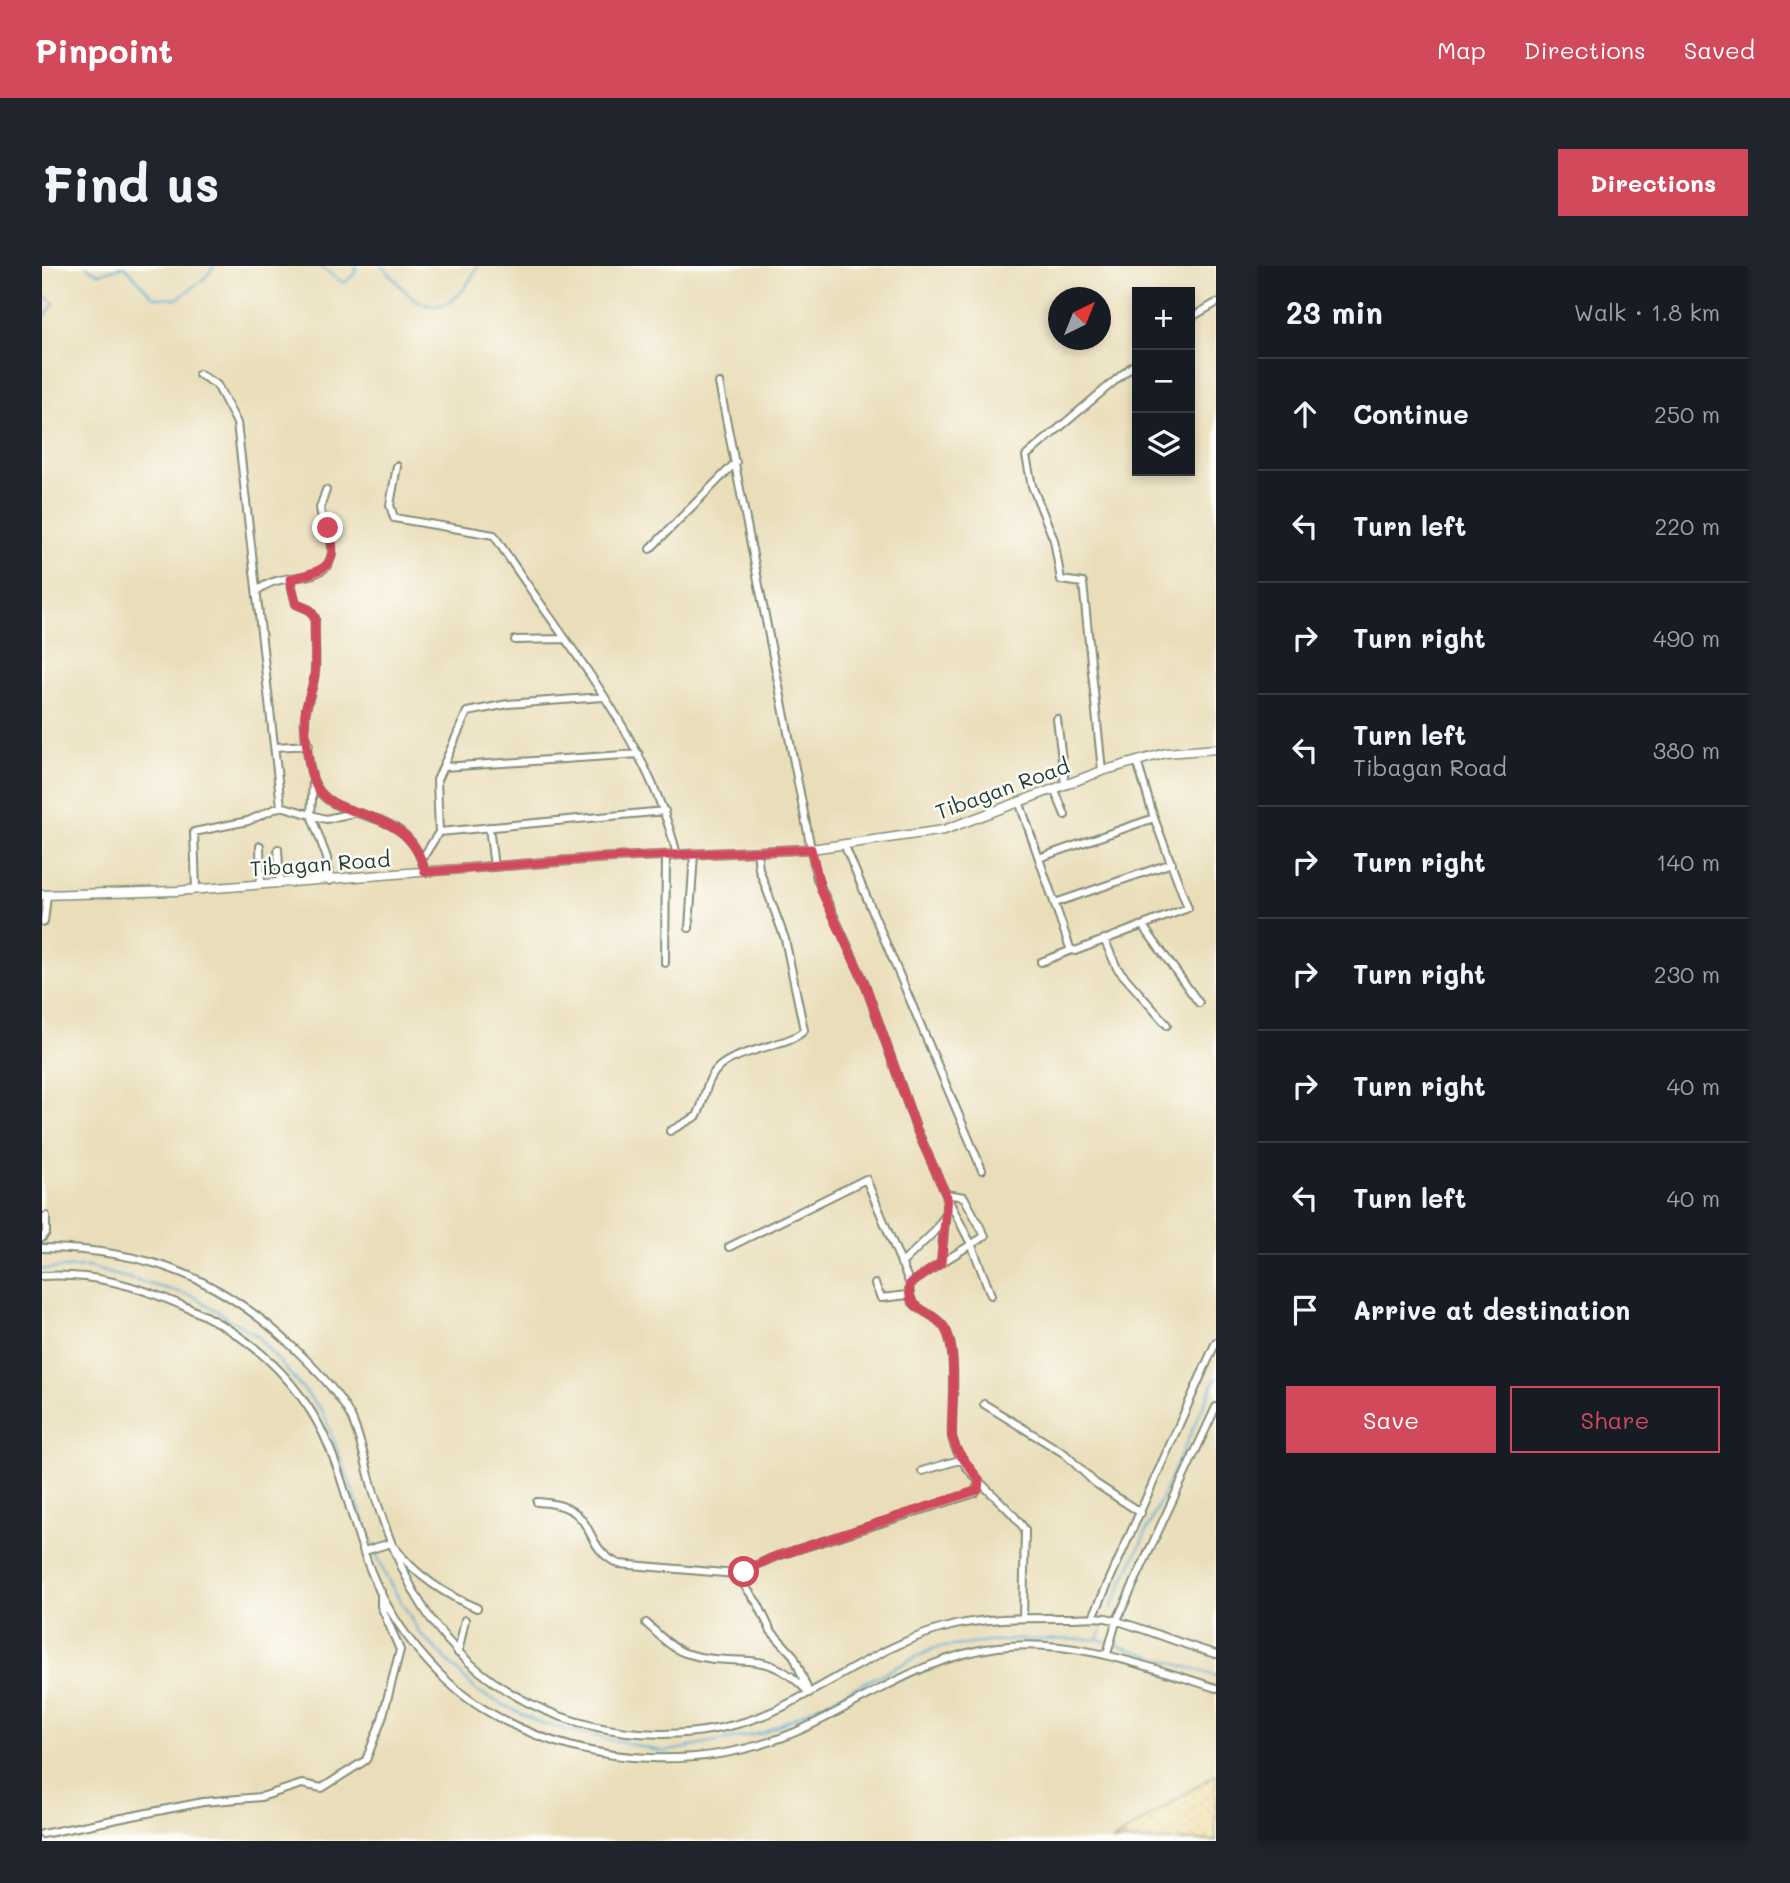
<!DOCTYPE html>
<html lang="en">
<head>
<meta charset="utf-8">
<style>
  body { margin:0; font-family:Mali,sans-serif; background:#20242c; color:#f1f3f6 }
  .controls { position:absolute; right:21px; top:21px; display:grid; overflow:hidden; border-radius:0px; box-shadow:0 4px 10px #0003 }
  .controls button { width:63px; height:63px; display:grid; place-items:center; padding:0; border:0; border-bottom:2px solid #363941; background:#171b24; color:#f1f3f6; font:35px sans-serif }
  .compass { position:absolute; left:1006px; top:21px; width:63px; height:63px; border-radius:50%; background:#171b24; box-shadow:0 4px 10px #0003; rotate:43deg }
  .stop { position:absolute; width:21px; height:21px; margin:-16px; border:5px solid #d1495b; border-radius:50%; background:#fff }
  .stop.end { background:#d1495b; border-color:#fff; box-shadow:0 2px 7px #0008 }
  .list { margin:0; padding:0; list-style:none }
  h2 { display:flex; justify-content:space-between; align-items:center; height:91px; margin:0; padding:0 28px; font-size:30px }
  h2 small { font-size:23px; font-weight:400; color:#9ea1a6 }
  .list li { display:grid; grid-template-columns:46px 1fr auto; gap:21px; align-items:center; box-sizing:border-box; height:112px; padding:0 28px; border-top:2px solid #363941 }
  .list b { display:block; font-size:26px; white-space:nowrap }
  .list p { margin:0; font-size:23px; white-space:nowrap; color:#9ea1a6 }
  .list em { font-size:23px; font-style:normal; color:#9ea1a6 }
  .actions { display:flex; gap:14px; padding:21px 28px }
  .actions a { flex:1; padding:16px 0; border:2px solid #d1495b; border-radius:0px; text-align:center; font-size:24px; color:#d1495b }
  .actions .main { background:#d1495b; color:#fff }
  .icon { flex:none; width:38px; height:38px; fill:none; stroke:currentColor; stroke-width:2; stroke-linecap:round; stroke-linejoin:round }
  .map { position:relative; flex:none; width:1174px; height:1575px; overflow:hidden; border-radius:0px }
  header { display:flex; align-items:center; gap:42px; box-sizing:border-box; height:98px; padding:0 35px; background:#d1495b; color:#fff }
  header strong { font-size:33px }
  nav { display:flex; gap:38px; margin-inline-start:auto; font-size:24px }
  .intro { display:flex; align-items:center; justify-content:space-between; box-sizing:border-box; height:168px; padding:0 42px }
  h1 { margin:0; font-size:49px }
  .button { padding:18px 32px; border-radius:0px; background:#d1495b; color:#fff; font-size:24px; font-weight:700 }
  main { display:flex; gap:42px; padding:0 42px }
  aside { flex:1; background:#171b24; border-radius:0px; box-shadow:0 4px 10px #0003 }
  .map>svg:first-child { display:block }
  .sand { fill:url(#sand-dots); stroke:#868c69; stroke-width:2 }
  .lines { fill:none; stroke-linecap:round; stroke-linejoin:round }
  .stream { stroke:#57add4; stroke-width:2 }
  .street-casing { stroke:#848e77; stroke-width:10 }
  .secondary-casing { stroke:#848e77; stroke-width:11 }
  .street { stroke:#fff; stroke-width:6 }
  .secondary { stroke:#fff; stroke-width:8 }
  .route { stroke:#d1495b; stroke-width:9 }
  .labels { text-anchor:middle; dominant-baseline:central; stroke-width:5; stroke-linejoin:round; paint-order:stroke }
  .street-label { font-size:21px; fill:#1f3d34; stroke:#fdfcf7 }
</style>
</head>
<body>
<header>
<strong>Pinpoint</strong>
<nav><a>Map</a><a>Directions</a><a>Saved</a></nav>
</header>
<div class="intro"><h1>Find us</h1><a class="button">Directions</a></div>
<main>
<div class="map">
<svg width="1174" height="1575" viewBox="0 0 1174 1575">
  <defs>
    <pattern id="sand-dots" width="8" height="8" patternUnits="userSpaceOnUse" patternTransform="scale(1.75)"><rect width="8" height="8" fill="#eeda9e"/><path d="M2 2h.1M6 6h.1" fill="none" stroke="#ccbc89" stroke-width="1.8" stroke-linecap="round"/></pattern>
  </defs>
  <rect width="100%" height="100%" fill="#fdfcf7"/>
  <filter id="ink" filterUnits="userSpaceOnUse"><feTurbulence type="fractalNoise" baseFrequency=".0143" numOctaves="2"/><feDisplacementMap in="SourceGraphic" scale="14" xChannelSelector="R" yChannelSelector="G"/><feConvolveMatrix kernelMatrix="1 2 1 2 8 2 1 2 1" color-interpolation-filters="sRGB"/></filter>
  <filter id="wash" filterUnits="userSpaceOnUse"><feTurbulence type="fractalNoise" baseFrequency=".00686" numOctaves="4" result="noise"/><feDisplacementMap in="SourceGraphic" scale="28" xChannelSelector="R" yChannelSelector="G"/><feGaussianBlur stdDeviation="1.57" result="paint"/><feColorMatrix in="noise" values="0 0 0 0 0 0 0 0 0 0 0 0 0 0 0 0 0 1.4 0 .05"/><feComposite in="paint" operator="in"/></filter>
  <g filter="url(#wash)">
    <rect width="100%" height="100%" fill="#eadeba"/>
    <path class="sand" d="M1174,1508V1575H1071Z"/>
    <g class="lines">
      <path class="stream" d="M44,0L57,8L81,0
        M83,0L111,31L135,33L163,12L172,0
        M277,0L302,17L313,8L314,0
        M340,0C352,10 362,28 376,35C406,50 425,24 435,0
        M0,29L12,37L0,55
        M0,1003L45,1001L151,1030L214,1069L281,1146L342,1307L377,1366L436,1426L500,1458L622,1486L721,1467L893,1382L965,1374L1055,1373L1065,1376
        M1069,1343L1174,1112
        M1056,1372L1061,1362
        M1071,1378L1174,1410"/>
    </g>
  </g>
  <g filter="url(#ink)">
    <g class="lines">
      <defs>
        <path id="street" d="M1148,52L1174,37
          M677,117L775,613L823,718L874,862L905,931L899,997L868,1018C863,1046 889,1042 902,1061C917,1082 909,1144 910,1171C918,1210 963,1232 983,1264L981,1352
          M355,200L348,239L352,252L452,269C518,373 605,467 635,589
          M608,283L694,196
          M248,313L254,338L268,344L273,352C272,369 274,388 273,405C272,422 264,436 263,452C262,466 267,504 272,516C290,561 367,534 383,606
          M216,324C239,306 267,317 285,300C299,278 280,264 278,242L284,224
          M473,374L522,373
          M1015,453L1023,518
          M233,481L267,479
          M401,501L597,488
          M1060,505L1041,317L1019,314L1012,274L990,220L984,190L1095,96
          M271,515L269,549L284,553L311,547
          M1012,522L1023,549
          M977,535L1028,682L1033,685L1146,642L1112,552L1095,495
          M239,540L269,549L285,592L288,615
          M447,561L452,601
          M397,566L623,545
          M802,578L940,904
          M218,580L219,619
          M236,583L238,618
          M997,592L1112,552
          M380,593L397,566L395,514L425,446L466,438L561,431
          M154,623L152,566L206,555L239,540L195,157L175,119L157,108
          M1013,637L1130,597
          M2,656L5,629
          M1101,660L1157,737
          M647,662L652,588
          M1062,673L1075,702L1125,759
          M999,696L1030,684
          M623,697L624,589
          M628,865L655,850C664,834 662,815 677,801C697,783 753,778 762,764L743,673L717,603L715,585
          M906,933L930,980L949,1029
          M0,972L4,967V950
          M687,981L824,913L868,1018
          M0,982C104,983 179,1011 254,1084C274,1103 296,1126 309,1151C320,1174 324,1202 332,1227C360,1318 397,1391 485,1436C566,1477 669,1480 750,1436C804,1408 852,1373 913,1359C951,1351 989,1352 1028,1352C1040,1352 1052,1350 1064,1352C1101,1361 1137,1378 1174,1388
          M899,997L943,970L922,931L904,928
          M859,998L891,967L903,950
          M0,1010C50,1007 93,1019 139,1039C193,1061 239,1097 270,1147C299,1194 308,1253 328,1303C350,1360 398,1420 452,1449C548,1503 672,1507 771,1458C833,1428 886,1390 956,1381C1033,1372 1103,1400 1174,1422
          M833,1018L839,1032L866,1029
          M942,1138L1023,1188L1053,1217L1099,1247
          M880,1205L921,1193
          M495,1236C560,1239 536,1280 577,1298L694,1308L735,1290L933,1227L937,1215
          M353,1282C373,1309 405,1330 435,1342
          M322,1285L349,1277
          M694,1308L716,1338L729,1365L752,1390L765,1422
          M1051,1351L1174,1076
          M604,1357C615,1367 629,1382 643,1387C696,1404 723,1378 767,1427
          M416,1387L423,1354
          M1065,1388L1074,1356L1174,1141
          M0,1568L161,1536L219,1531L260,1518L280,1522L324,1494L340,1453L358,1384L339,1340V1325"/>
        <path id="secondary" d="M0,629L134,625L560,592L769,583L902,564L1060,505L1124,487L1174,483"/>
      </defs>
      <use href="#street" class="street-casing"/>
      <use href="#secondary" class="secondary-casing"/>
      <use href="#street" class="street"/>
      <use href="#secondary" class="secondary"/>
    </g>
  </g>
  <g class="lines" filter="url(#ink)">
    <path class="route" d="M286,262C300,301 280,305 248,313L254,338L268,344L273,352C272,369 274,388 273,406C272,419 267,429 264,442C261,457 266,502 272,516C290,560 366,534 383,606L559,592L769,583L779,624L823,718L874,862L905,931L899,997L868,1018C863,1046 889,1042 902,1061C917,1082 909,1144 910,1171L915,1184L937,1214L936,1224L729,1292L702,1306"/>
  </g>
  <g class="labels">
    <g class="street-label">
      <text transform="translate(960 522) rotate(-20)">Tibagan Road</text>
      <text transform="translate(278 597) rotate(-4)">Tibagan Road</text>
    </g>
  </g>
</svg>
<div class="controls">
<button>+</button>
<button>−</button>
<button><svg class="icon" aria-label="layers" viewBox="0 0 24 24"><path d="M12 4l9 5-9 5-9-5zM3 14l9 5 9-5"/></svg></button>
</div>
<svg class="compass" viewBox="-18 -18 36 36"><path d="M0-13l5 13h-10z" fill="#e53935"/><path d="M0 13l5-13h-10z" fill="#9ea1a6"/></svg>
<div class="stop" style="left:702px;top:1306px"></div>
<div class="stop end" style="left:286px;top:262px"></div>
</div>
<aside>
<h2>23 min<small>Walk · 1.8 km</small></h2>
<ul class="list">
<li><svg class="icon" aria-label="ahead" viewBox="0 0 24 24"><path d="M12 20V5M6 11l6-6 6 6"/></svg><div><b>Continue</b></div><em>250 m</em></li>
<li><svg class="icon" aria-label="left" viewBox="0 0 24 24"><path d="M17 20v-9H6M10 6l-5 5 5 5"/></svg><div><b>Turn left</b></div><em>220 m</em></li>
<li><svg class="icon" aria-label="right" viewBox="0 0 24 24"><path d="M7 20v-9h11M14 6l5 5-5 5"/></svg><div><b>Turn right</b></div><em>490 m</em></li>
<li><svg class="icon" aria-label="left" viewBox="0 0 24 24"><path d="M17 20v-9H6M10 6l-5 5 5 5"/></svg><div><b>Turn left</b><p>Tibagan Road</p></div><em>380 m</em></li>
<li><svg class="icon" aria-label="right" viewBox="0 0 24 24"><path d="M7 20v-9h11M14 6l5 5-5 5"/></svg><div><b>Turn right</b></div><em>140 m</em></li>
<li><svg class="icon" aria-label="right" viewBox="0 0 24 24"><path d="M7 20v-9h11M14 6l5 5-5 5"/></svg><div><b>Turn right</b></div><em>230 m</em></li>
<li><svg class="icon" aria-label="right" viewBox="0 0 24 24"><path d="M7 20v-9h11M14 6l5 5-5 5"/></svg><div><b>Turn right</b></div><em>40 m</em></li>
<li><svg class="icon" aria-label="left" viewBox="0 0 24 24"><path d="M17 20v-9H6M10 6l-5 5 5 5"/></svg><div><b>Turn left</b></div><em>40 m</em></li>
<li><svg class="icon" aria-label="arrive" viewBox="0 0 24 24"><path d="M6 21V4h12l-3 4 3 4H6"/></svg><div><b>Arrive at destination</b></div></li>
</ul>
<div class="actions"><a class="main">Save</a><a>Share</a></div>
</aside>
</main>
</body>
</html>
